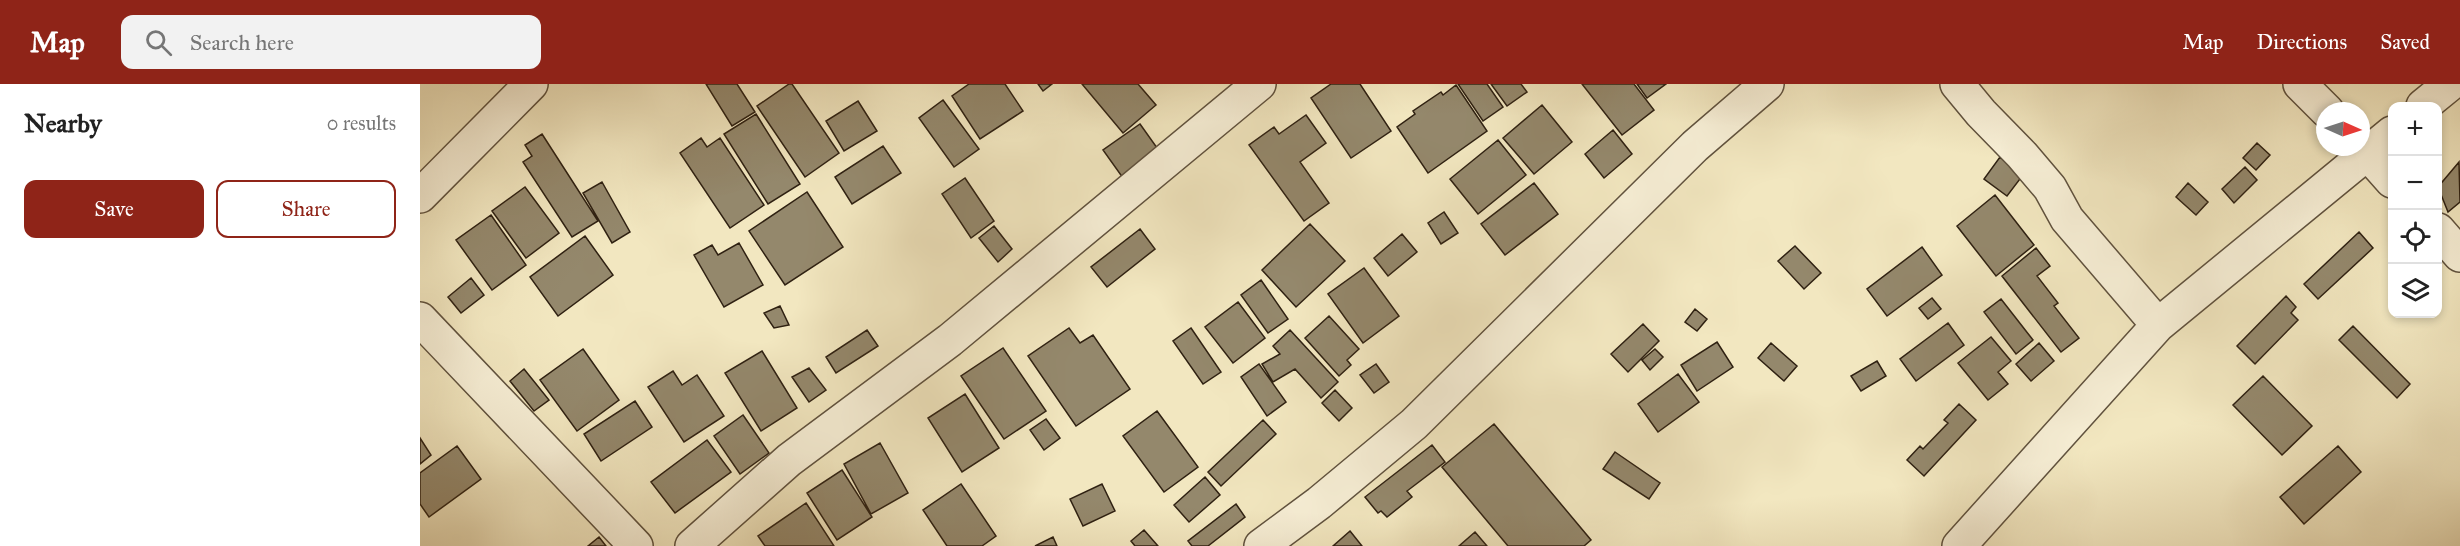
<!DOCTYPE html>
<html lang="en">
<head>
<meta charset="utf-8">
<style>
  body { margin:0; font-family:"IM FELL Great Primer",serif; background:#f2f2f2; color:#222 }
  .controls { position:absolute; right:18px; top:18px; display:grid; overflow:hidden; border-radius:12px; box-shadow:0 3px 9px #0003 }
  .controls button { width:54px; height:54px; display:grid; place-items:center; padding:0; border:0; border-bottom:2px solid #e0e0e0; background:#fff; color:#222; font:30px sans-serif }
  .compass { position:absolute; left:1896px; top:18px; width:54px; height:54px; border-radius:50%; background:#fff; box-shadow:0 3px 9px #0003; rotate:93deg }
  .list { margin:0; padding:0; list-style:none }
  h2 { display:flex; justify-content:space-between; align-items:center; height:78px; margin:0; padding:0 24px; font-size:26px }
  h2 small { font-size:20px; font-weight:400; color:#767676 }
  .actions { display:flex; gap:12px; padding:18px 24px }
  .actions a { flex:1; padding:14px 0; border:2px solid #8f2418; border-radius:12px; text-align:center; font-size:21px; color:#8f2418 }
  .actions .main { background:#8f2418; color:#fff }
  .icon { flex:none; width:33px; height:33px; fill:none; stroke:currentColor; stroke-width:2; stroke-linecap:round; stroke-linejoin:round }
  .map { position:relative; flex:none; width:2040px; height:462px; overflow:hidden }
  header { display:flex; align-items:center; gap:36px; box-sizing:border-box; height:84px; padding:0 30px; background:#8f2418; color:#fff }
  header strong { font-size:28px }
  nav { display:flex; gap:33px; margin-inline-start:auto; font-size:21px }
  .search { width:420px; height:54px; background:#f2f2f2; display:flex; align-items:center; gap:15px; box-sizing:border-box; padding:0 21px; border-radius:12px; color:#767676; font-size:22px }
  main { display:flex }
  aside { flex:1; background:#fff }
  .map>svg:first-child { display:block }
  .building { fill:#94886c; stroke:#2f2112; stroke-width:1.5 }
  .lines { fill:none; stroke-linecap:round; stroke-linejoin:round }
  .minor-casing { stroke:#60523e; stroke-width:36 }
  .minor { stroke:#f7efd6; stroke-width:33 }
</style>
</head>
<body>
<header>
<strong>Map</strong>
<div class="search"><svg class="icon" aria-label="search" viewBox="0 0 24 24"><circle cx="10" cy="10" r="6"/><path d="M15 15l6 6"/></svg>Search here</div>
<nav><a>Map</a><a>Directions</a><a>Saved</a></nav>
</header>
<main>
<aside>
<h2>Nearby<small>0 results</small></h2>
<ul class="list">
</ul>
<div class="actions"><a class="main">Save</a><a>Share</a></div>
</aside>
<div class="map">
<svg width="2040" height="462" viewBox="0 0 2040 462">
  <rect width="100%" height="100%" fill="#f2e7c0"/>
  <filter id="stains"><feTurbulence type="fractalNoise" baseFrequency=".00333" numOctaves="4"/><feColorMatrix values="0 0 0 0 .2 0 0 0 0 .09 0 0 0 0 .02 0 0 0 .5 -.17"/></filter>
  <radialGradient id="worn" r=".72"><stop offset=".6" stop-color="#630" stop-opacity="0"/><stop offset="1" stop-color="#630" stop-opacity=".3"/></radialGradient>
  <path class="building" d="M286,0H317L335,28L312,42Z
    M369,0H372L419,69L385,93L337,22Z
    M549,0H585L603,27L560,55L532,12Z
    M618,0H632L623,7Z
    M662,0H718L736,21L703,49Z
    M911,0H940L971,47L931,74L891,14Z
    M1038,0H1067L1083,23L1063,37Z
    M1071,0H1101L1107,8L1087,22Z
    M1162,0H1214L1234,26L1202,51Z
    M1217,0H1246L1227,14Z
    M1036,1L1067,47L1008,89L977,43L995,30L993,27L1021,8L1023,11Z
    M523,16L559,65L534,83L499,34Z
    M438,17L457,47L424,67L406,37Z
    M1122,21L1152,58L1114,90L1083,54Z
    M336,30L380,100L348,120L304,50Z
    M886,31L906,59L880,78L909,119L884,137L829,61L854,43L859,50Z
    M720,40L740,68L703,94L683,66Z
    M1193,46L1212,70L1184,94L1165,70Z
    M122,50L178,137L152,153L103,78L112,72L105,61Z
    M281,54L287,63L300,54L344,121L310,144L260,69Z
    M1078,56L1106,91L1058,130L1030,95Z
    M1837,59L1850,71L1836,86L1823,74Z
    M463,62L481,89L432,120L415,93Z
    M1580,73L1603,91L1587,112L1564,95Z
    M2039,78L2040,118L2028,128L2018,103Z
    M1825,83L1837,96L1814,119L1802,105Z
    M545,94L574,137L551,154L522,110Z
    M182,98L210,148L192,159L163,109Z
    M1114,99L1138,130L1085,171L1061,140Z
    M1768,99L1788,118L1776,131L1756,113Z
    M105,103L139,149L106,174L72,127Z
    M387,108L423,163L365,201L329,147Z
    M1575,111L1614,161L1576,192L1537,142Z
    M1024,128L1038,149L1021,160L1008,139Z
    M71,131L106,181L72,206L36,156Z
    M890,140L925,177L876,223L842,186Z
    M574,142L592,165L578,178L559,154Z
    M720,145L735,165L687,203L671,183Z
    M1939,148L1953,164L1898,215L1884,200Z
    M982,150L997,168L968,192L954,174Z
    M165,152L193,191L138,232L110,193Z
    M319,159L343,201L304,223L274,171L292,161L298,171Z
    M1375,162L1401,189L1384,205L1358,177Z
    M1502,163L1522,191L1467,232L1447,205Z
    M1616,164L1630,182L1617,192L1638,219L1634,222L1659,254L1641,268L1582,192Z
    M944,184L979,232L943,259L908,210Z
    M51,194L64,211L41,229L28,213Z
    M841,196L868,235L848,249L821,211Z
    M1866,212L1876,223L1871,229L1878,236L1835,280L1817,262Z
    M1512,214L1521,225L1508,235L1499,224Z
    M1581,215L1613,256L1596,270L1564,228Z
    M818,218L845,254L813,279L785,243Z
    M360,222L369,241L354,244L344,229Z
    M1275,225L1287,235L1277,247L1265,238Z
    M909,232L939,265L927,276L931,281L919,292L885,254Z
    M1528,239L1544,261L1496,297L1480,275Z
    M1223,240L1239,257L1208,288L1191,270Z
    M1933,242L1990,300L1977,314L1919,256Z
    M649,244L660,259L673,251L710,305L656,342L608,272Z
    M771,244L801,288L783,300L753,257Z
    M447,246L458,262L416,289L406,273Z
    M870,246L918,298L901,314L875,285L853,298L842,280L860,270L853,262Z
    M1571,253L1591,277L1578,288L1588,300L1568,316L1538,279Z
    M1297,258L1313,283L1277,307L1261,281Z
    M1351,259L1377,282L1364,297L1338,274Z
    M1619,259L1634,277L1611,297L1596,280Z
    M583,264L626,327L584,355L541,292Z
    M163,265L199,316L157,347L120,296Z
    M1235,265L1243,273L1230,286L1222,276Z
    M342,267L377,324L341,347L305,289Z
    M1457,277L1466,292L1441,307L1431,292Z
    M839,280L866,318L847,332L821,293Z
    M956,280L969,298L954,309L940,291Z
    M389,284L406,306L389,318L372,293Z
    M104,285L129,316L114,327L90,297Z
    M253,287L262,301L277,291L304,332L264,358L228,303Z
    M1258,290L1279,318L1238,348L1218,320Z
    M1843,292L1892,342L1862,371L1813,321Z
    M915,306L932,324L919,337L902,319Z
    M545,310L579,364L542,388L508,334Z
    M215,317L232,343L181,377L164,350Z
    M1539,320L1556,336L1504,392L1487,376L1500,362L1503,365L1528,339L1524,336Z
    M737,327L778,383L744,408L703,352Z
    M323,331L349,369L320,390L294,352Z
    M626,335L640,354L624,366L610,346Z
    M843,336L856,350L801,402L788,388Z
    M1074,340L1171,456L1164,462H1088L1022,383Z
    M0,354L11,371L0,380Z
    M287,356L311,388L255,429L231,398Z
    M460,359L488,409L451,430L424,380Z
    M1012,361L1025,378L987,407L992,413L967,433L961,427L958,429L945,413Z
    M37,362L61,395L9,433L0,420V389Z
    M1918,362L1941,388L1884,440L1860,413Z
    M1195,368L1240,399L1229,415L1183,385Z
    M422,386L452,433L417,456L387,409Z
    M785,393L800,411L769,438L754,421Z
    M541,400L576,452L562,462H527L503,426Z
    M682,400L695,427L663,442L650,415Z
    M386,419L414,462H345L338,452Z
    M816,420L825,433L788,462H772L768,457Z
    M724,446L738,462H715L711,457Z
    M930,447L942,462H913Z
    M1055,448L1067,462H1039Z
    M179,453L186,462H168Z
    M633,453L637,462H615Z"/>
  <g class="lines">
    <defs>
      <path id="minor" d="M1537,0L1561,29L1602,71L1630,104L1647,135L1738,241
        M1880,0L1907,27
        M2003,22L2030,0
        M1941,62L1972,97
        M0,112L111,0
        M2018,146L2040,171
        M0,235L216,462
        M272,462L369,376L530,256L839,0
        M841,462L899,419L994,340L1275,62L1347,0
        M1539,462L1738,241L1972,49"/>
    </defs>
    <use href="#minor" class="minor-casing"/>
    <use href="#minor" class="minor"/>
  </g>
  <rect width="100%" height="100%" filter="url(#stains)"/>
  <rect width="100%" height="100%" fill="url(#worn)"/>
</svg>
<div class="controls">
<button>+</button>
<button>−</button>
<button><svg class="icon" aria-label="locate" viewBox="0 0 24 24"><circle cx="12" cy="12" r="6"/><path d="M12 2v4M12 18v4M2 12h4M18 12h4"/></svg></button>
<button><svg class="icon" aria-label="layers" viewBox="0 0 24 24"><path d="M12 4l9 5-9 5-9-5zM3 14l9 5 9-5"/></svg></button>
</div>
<svg class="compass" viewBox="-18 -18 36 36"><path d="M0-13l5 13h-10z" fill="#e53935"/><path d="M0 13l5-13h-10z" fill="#767676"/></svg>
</div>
</main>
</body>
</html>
